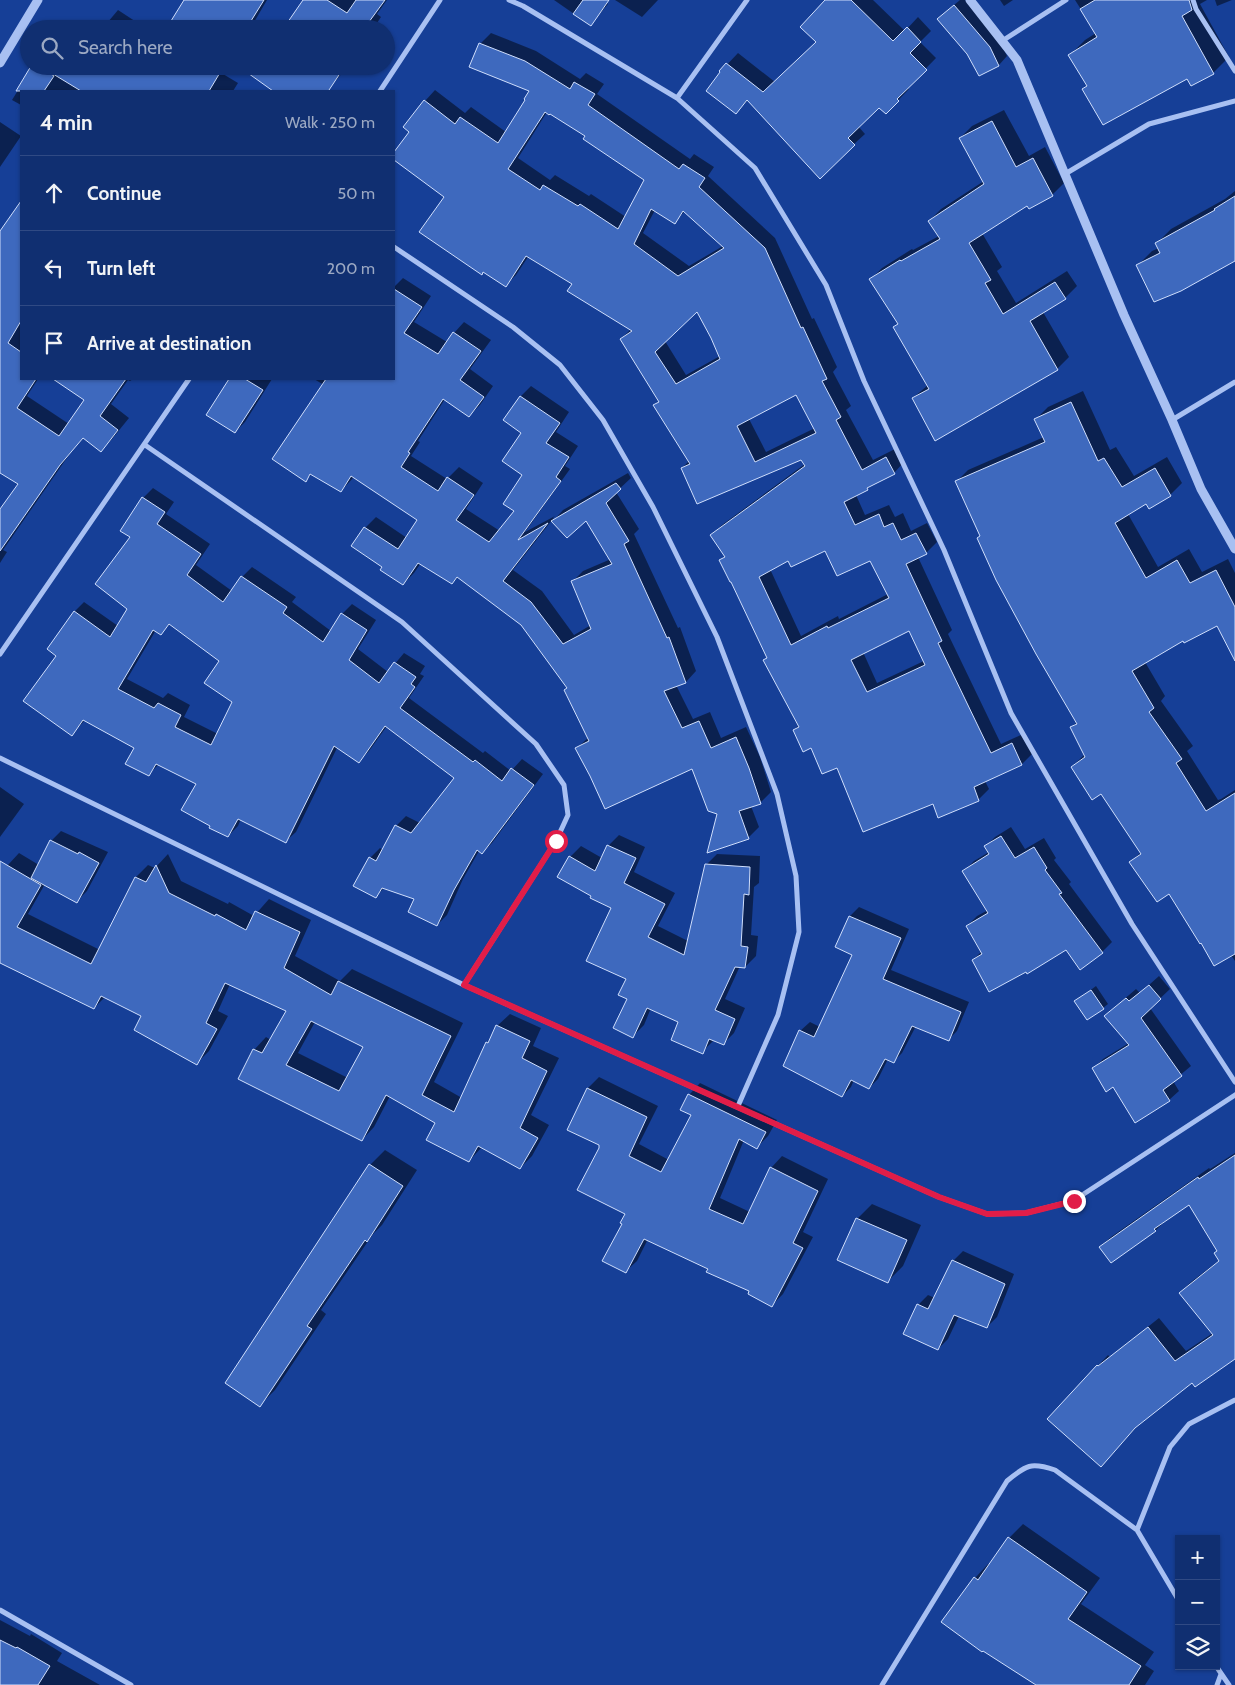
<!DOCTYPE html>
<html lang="en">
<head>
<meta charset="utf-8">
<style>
  body { margin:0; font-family:Cabin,sans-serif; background:#1e3b79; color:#f1f3f6 }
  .controls { position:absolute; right:15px; bottom:15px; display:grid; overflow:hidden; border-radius:0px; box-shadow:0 1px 4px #0004 }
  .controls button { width:45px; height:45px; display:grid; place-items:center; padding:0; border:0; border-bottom:1px solid #304a84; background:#102f71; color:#f1f3f6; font:25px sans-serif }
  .stop { position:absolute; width:15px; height:15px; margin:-11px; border:4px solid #e11d48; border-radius:50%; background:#fff }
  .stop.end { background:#e11d48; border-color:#fff; box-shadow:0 1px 5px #0008 }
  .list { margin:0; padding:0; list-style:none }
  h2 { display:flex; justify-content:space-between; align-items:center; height:65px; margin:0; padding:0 20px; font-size:21px }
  h2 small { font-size:16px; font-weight:400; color:#9ca9c3 }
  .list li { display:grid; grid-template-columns:32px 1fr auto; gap:15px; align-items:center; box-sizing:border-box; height:75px; padding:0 20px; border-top:1px solid #304a84 }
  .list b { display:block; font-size:19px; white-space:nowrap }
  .list em { font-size:16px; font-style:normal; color:#9ca9c3 }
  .icon { flex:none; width:28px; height:28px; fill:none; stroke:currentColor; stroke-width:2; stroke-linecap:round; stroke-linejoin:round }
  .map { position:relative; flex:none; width:1235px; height:1685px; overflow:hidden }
  .search { position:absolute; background:#102f71; box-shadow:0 1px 4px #0004; left:20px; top:20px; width:375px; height:55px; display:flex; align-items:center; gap:12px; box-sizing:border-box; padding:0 18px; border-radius:28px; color:#9ca9c3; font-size:19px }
  .panel { position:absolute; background:#102f71; box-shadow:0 1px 4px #0004; left:20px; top:90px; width:375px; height:290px; border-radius:0px }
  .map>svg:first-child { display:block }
  .shadow { fill:#0007; fill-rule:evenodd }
  .building { fill:#3e69be; stroke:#cfdefc; fill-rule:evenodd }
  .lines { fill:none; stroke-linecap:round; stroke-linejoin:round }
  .minor { stroke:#a8c0f2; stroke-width:5 }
  .tertiary { stroke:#a8c0f2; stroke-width:9 }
  .route { stroke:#e11d48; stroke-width:6 }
</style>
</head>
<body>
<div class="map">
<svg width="1235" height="1685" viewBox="0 0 1235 1685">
  <rect width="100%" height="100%" fill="#163f97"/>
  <path class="shadow" d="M186,0H267L250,29H167Z
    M317,0H387L377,14L381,17L373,29H285Z
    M554,0H603L608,4L590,25Z
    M615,0H658L642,17Z
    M826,0H873L905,31L918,17L931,31L920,42L936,58L907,88L909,89L886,113L879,107L858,126L865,134L854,144L748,100L736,112L721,71L738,53L775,82L818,41Z
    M960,0H965L998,38L1007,56L999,65L980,74L947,11Z
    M1000,0H1013L1004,6Z
    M1075,0H1207L1200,4L1229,57L1213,73L1191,85L1187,78L1084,89L1088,84L1070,55L1085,40L1096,33Z
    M1215,0H1232L1217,6Z
    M118,10L147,29H102Z
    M491,33L536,51L580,79L586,73L604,84L597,94L690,159L694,154L714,167L708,176L775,238L812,319L814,318L837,367L833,372L851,406L846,410L873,460L897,448L904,462L894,473L872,484L867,489L856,495L865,515L889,505L895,517L903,513L911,531L927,523L937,542L927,552L918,557L952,630L948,634L1001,744L1023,734L1032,754L1022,764L985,781L989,789L978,800L933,803L838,767L812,747L794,730L799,725L721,560L725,556L712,535L722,525L805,464L802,458L682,468L689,461L655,405L660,401L621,339L631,329L573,284L528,257L516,275L506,285L445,197L394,158V154L411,131L425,101L435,90L465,113L471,107L506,132L527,100L531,90L480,44ZM547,112L550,113L587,136L646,179L626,217L591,194L589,196L555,175L550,180L518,158ZM655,210L674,222L685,211L723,246L689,266L643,233ZM697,310L720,356L686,375L665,341ZM797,394L815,428L766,452L749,419ZM826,549L871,559L888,594L839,619L838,616L801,636L770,569L789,560ZM909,629L924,661L877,683L863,652Z
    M33,66H228L223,74L238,83L233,91H21V105L12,100Z
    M260,66H348L327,91H275L254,76Z
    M1004,110L1029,156L1045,147L1064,183L1052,195L1029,207L1027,204L982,233L1002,267L997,271L1016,303L1067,271L1077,286L1065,298L1043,312L1069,357L1057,369L935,439L913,398L928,385L899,323L871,279L882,268L912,249L913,250L939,236L929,221L941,209L984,181L960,138L972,126Z
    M0,122L21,136L0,167Z
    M1235,191V259L1138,265L1152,251L1159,248L1156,244L1171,229L1225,199Z
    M21,203V379H38L27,396L69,424L86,400L56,379H133L130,381L128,380L111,404L129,418L112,439L101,450L84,437L71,452L3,550L7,552L0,563V511L20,484L0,471V233Z
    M403,278L431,296L414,322L447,342L454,333L464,322L491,340L470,369L493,386L480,405L469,416L445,399L418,441L420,442L411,456L447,479L459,467L483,483L466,509L500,531L516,511L524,475L523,432L504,420L521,396L531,386L569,412L556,432L578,446L565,466L570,469L525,532L555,516L553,518L554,520L563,510L628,473L631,478L616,492L639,529L634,534L678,628L680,627L696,671L686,682L676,685L693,719L710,712L721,738L746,727L760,757L771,792L760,803L751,806L759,827L748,838L718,813L693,767L577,748L589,737L568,687L522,624L459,576L452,583L421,563L414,573L403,584L384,567L353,546L365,528L376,517L407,538L419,519L354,477L341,491L312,474L305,480L324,385L314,379H394V287ZM586,519L611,559L583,571L573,581L591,625L574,635L542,591L513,570L552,520L567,536Z
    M230,379H272L245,422L235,432L207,414Z
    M1083,391L1110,450L1116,447L1134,476L1167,457L1182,483L1170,495L1149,507L1147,503L1128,514L1158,567L1189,549L1202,572L1228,559L1235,573V644L1218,624L1184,639L1145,662L1165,696L1161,701L1193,746L1187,751L1218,800L1221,799L1235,790V961L1231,955L1169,892L1131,862L1141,852L1101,793L1072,767L1084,755L1072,727L1077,722L981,535L957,481L968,470L1044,437L1036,419L1048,407Z
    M153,488L174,502L166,514L210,544L196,565L232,591L242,577L252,567L296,597L292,602L331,631L342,614L352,604L376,620L358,649L388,672L404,653L425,666L420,674L424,676L409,698L483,753L485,751L511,771L522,759L543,774L492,843L482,853L479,851L463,879L447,915L437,925L416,898L385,887L376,896L370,858L380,848L383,850L396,826L406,816L420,823L456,777L387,726L369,751L359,761L338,746L296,832L286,841L241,819L238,826L228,836L198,783L159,764L149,774L135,748L85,720L72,734L58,656L74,612L84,602L118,626L129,608L132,537L122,530L143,498ZM171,623L221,661L233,701L218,734L184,717L190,705L168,693L163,698L127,679L156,630L161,633Z
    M0,787L24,804L0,837Z
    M1011,827L1025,849L1044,838L1056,858L1054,860L1071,882L1069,884L1112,942L1102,952L1066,949L973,960L982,951L967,926L977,916L988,910L964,871L974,861L989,852L986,846L995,837Z
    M61,831L108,852L87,891L77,901L45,884L28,914L100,950L136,877L148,865L155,868L168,854L181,881L228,904L229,902L254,916L269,899L311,920L295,956L340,981L352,969L463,1023L434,1082L462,1098L487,1043L492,1038L497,1026L510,1014L541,1028L533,1046L559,1058L531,1115L549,1125L532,1156L520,1168L482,1147L469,1161L436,1122L390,1096L374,1127L362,1140L254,1050L266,1037L271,1040L287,1011L230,984L218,1011L228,1016L209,1051L197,1063L143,1016L105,997L94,1008L0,961V877L7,866L19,853L39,865L51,841ZM315,1022L364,1046L348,1078L298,1053Z
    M619,835L645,847L634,872L675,893L658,926L688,941L706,865L717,854L760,856L759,883L754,887L751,935L758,936L756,956L745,967L740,966L725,999L745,1008L734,1033L723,1044L714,1040L702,1052L680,1022L651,1008L644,1025L633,1036L627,978L613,907L559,876L570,857L581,846L602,858L608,846Z
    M859,907L909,929L891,970L969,1002L957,1031L948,1040L916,1026L902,1053L893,1062L888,1059L878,1079L869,1088L854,1080L851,1087L842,1096L800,1031L810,1022L820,1027L854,955L850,916Z
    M1159,976L1170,989L1150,1008L1191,1066L1173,1081L1179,1091L1169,1100L1113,1086L1093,1069L1103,1059L1129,1043L1115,1007L1136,989L1140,993Z
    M1096,986L1108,1004L1103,1008L1076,1001Z
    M599,1077L658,1106L639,1144L669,1160L693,1114L689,1095L700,1083L777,1120L768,1136L757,1147L744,1140L720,1198L750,1212L771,1168L782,1156L828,1179L803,1232L813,1237L783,1294L772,1305L751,1291L648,1239L637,1261L625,1272L624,1223L626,1214L600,1145L568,1130L588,1088Z
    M385,1150L417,1170L382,1225L373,1234L321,1310L326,1314L275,1390L260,1405L370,1165Z
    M1235,1153V1358L1192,1381L1139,1424L1111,1455L1048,1419L1108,1355L1110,1357L1159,1318L1186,1351L1213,1333L1180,1293L1191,1282L1220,1260L1218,1250L1189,1203L1166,1220L1156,1230L1111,1262L1100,1247L1111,1237L1209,1168L1210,1169Z
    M872,1204L921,1225L903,1266L888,1281L857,1219Z
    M963,1251L1014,1274L997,1317L987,1327L959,1316L948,1339L938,1349L918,1305L928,1295L935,1298L953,1261Z
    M1023,1524L1100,1578L1081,1604L1154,1652L1145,1665L1154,1671L1145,1685H1038L975,1578L988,1564L990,1565L1009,1538Z
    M0,1620L30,1636L31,1634L62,1653L57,1661L100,1685H0Z"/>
  <path class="building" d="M184,0H264L246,29H166Z
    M303,0H327L347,13L356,0H385L366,26L370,29H283Z
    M583,0H609L591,26L573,14Z
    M825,0H851L893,41L907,27L921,42L910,53L927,70L897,99L899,101L886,114L879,108L848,138L855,145L820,179L747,100L736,114L706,91L720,72L719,71L726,63L763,92L816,42L800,27Z
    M1095,0H1189L1192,10L1182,16L1214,74L1191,86L1187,79L1103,125L1082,89L1087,86L1068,55L1097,37L1080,9Z
    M954,5L990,47L999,66L979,76L967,54L937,19Z
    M479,43L525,61L570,89L574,82L595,94L588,105L679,169L683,164L705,178L699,187L765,248L801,328L803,327L827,379L822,381L841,417L836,420L862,470L886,457L895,474L867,488L868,490L844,502L855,525L879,514L884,527L893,523L901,540L916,533L927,554L906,564L942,641L938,643L991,753L1012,743L1022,765L974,787L979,801L938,818L933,804L863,832L837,768L822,774L811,748L803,752L793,730L799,727L763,660L767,658L731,582H730L719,560L725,557L710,535L805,466L801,460L697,504L681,468L690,464L653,405L659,402L620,339L632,331L567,291L572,284L526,256L506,287L483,272L482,275L419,232L444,197L394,160V152L409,132L403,127L424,100L455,124L460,117L498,143L525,100L524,99L529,91L469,67ZM545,112L549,115L550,114L585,136L583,139L644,180L618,229L580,204L578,206L543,185L540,190L508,169ZM651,209L675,224L683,211L724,248L678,276L634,244ZM697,312L711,338L720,359L676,384L655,352ZM796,395L816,433L755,462L737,426ZM825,551L837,576L870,561L889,598L828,628L827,626L791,645L759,577L788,561L791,567ZM909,631L925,665L867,692L851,660Z
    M31,66H38L54,76L44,91H16Z
    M40,66H224L209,91H81Z
    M238,66H296L306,73L311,66H345L329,90L331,91H273Z
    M992,121L1016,167L1033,158L1053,196L1029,209L1027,206L969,243L991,280L985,283L1003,314L1055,282L1066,299L1030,321L1058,370L935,441L912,398L929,389L893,327L898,324L869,279L900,260L901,261L940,239L928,221L984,184L959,138Z
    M1235,196V261L1181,291L1154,302L1136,265L1160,253L1155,243L1215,210L1214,209Z
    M21,201V321L8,343L21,352V379H36L17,408L59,436L84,400L53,379H126L100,416L118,430L101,452L83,438L60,465L0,551V509L18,484L0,473V231Z
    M394,289L422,307L404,333L438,354L453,332L481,351L460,380L484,397L469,417L443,399L408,452L410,453L401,467L438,491L447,477L474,495L456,520L489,542L514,511L503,504L522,475L502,461L521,433L503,420L520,396L560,423L546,443L569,457L556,477L561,481L518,540L548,523L503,581L531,602L563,644L591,629L571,581L612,564L586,521L567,538L551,521L616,483L621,489L606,503L629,541L624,544L667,638L669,637L686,683L664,691L682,728L699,721L711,748L736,737L749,768L761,804L739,811L749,839L707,853L717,814L708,811L692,769L605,809L590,776L575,748L589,741L564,690L567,688L521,625L457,577L452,584L418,563L403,585L380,570L382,567L351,546L364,527L398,549L417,520L351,476L341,492L310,474L306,482L272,459L326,379H394Z
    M229,379H245L263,390L235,433L206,415Z
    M1071,402L1098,461L1104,458L1122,487L1155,468L1171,496L1149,509L1146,504L1115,523L1146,578L1177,560L1190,583L1216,570L1235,607V661L1217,626L1184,643L1183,641L1132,671L1154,708L1149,712L1182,759L1176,763L1206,811L1235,793V954L1214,966L1201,943L1200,944L1169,894L1157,902L1129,862L1141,854L1101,794L1092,800L1071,767L1085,757L1070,727L1077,724L1036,654L996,580L977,538L980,536L955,481L1045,442L1034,419Z
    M142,497L165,512L157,524L201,554L187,575L223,602L241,576L287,607L283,613L323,642L341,613L367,630L349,660L379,683L394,662L416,677L411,684L415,687L400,708L473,762L475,760L502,781L511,768L534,785L482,854L477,850L454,890L437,926L408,912L414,899L382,888L376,898L353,886L369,857L376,861L395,825L411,833L454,778L385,726L359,763L334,746L286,843L238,819L228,837L209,828L210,826L181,810L196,784L156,764L149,776L125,764L134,748L83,720L72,736L23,701L56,656L47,649L74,611L110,637L127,609L95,584L130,537L120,531ZM169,624L219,661L204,683L232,702L211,745L175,727L181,715L158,703L154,708L118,689L153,630L161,635Z
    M1001,836L1015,858L1034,847L1047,868L1045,870L1062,893L1059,894L1103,953L1080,970L1066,950L1027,974L1026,972L989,992L972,960L982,954L966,926L988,913L962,871L989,854L984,846Z
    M50,840L78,854L79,852L99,863L77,903L31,878Z
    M607,845L636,858L624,883L665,904L648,937L684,955L705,864L750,867L749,895L744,894L741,946L748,947L745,968L735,967L715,1010L735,1019L724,1045L709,1039L703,1054L671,1040L678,1022L647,1008L633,1038L613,1028L627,999L618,995L626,979L586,961L611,908L590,898L591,896L557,877L569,856L595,871Z
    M0,861L41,885L17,927L91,964L135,877L146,882L156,865L169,893L215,916L216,914L246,930L255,911L300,932L284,968L331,995L338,981L451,1036L422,1095L454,1112L486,1042L488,1043L496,1025L530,1041L522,1058L547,1071L520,1128L538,1138L520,1169L478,1146L469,1162L426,1140L435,1123L386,1095L362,1141L238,1079L253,1049L262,1053L286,1011L225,983L206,1023L217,1029L197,1065L134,1030L141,1016L101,996L94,1009L0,963ZM311,1021L363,1047L339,1091L286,1065Z
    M849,916L901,938L883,979L961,1012L949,1041L912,1026L894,1063L885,1059L869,1089L851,1080L842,1097L783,1066L799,1030L814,1037L852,955L835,947Z
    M1149,985L1161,999L1141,1018L1182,1076L1163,1090L1170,1101L1135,1123L1113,1087L1106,1092L1092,1068L1129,1045L1104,1016L1126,998L1129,1001Z
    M1091,990L1104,1009L1087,1020L1074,1001Z
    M587,1088L647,1117L629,1156L661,1172L691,1115L680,1110L688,1094L766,1132L757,1149L739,1139L709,1209L743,1224L770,1167L818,1191L793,1243L803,1248L772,1307L748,1294L749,1291L706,1272L708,1269L644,1239L626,1273L602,1261L622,1224L620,1223L625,1214L577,1190L599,1148V1145L567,1130Z
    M1235,1155V1359L1195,1387L1192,1383L1135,1428L1101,1467L1047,1419L1097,1365L1098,1366L1148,1327L1175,1361L1213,1335L1179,1293L1219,1261L1214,1253L1217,1251L1189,1205L1154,1229L1156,1231L1111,1263L1099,1247L1198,1177L1199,1179Z
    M369,1164L403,1186L367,1242L365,1240L307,1326L312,1329L260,1407L225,1383Z
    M856,1218L907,1240L888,1283L837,1260Z
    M952,1260L1005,1284L987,1328L954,1315L938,1350L903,1334L917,1304L928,1309Z
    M1008,1537L1087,1592L1068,1619L1141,1666L1129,1685H1036L983,1651L982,1652L941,1622L974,1577L978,1580Z
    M0,1640L16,1648L17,1647L50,1666L38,1685H0Z"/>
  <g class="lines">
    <path class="minor" d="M509,0L523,6L677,98L755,168L826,285L864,381L944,550L1011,713L1132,924L1235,1082
      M1193,0L1196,9L1235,71
      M1002,41L1066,0
      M380,91L440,0
      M677,98L747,0
      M1065,174L1149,124L1235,101
      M394,247L513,327L560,365L603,420L653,507L717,637L777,794L796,876L799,932L778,1015L738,1106
      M1172,420L1235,382
      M145,445L402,622L536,744L564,785L568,815L556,841L464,985
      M0,654L189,379
      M0,758L464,985L939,1197L987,1214L1026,1213L1073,1201L1235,1095
      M1137,1530L1170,1447L1189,1424L1235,1400
      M0,1610L131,1685
      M1216,1666L1229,1685
      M882,1685L1007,1481C1026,1465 1031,1462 1055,1470L1137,1530L1179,1601
      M1217,1685L1221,1674"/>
    <path class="tertiary" d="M970,0L1017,60L1124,315L1172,420L1201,489L1235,549
      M0,63L38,0"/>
  </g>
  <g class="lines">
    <path class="route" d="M556,841L464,985L939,1197L987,1214L1026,1213L1074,1201"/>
  </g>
</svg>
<div class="controls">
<button>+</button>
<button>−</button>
<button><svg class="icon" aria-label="layers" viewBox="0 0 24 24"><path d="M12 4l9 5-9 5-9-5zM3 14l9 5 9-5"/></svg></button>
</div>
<div class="stop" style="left:556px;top:841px"></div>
<div class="stop end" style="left:1074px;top:1201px"></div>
<div class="search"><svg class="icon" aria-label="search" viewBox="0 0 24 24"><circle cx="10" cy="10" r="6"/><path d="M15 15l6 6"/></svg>Search here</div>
<section class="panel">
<h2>4 min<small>Walk · 250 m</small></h2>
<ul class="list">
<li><svg class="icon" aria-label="ahead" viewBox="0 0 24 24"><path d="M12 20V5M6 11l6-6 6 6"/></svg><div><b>Continue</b></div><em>50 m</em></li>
<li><svg class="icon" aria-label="left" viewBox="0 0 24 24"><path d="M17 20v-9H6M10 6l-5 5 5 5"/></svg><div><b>Turn left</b></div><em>200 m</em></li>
<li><svg class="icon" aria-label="arrive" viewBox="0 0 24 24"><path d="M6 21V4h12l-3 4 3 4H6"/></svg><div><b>Arrive at destination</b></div></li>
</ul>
</section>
</div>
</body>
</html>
